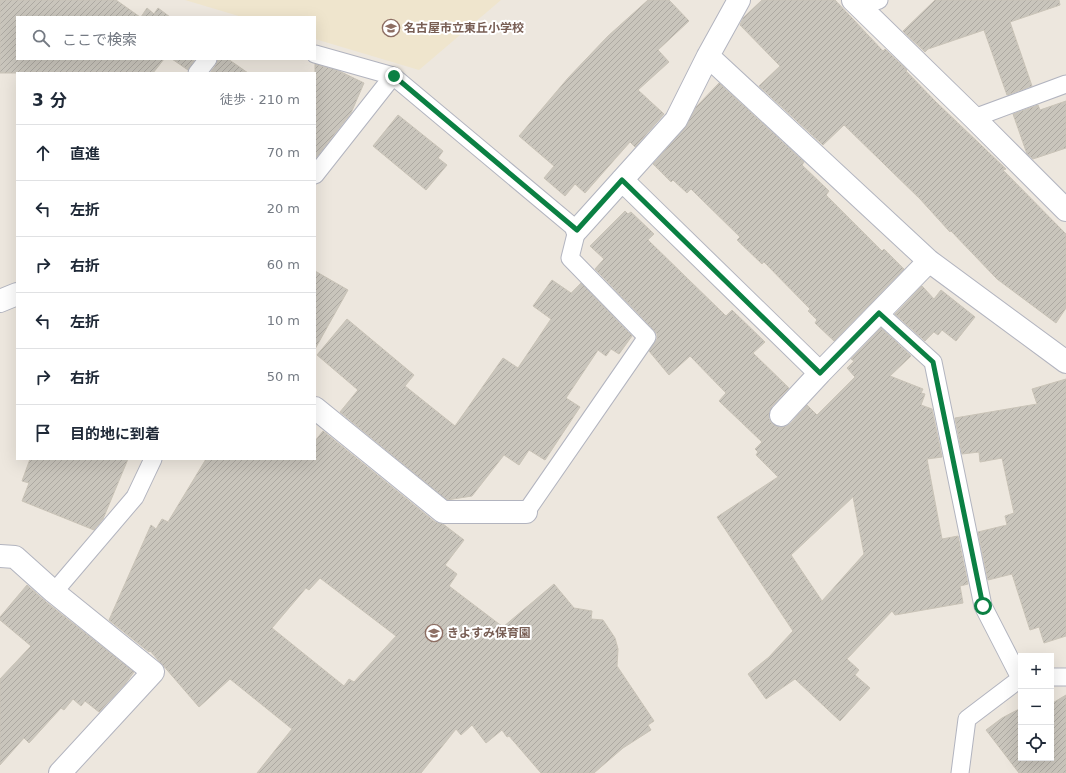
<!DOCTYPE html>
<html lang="ja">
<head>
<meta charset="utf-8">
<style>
  body { margin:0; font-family:"DejaVu Sans","Noto Sans JP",sans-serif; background:#f2f2f3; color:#1f2937 }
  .controls { position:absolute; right:12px; bottom:12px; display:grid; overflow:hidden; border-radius:0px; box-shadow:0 4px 16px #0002 }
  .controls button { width:36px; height:36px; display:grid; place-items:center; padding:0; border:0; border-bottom:1px solid #e0e1e3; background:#fff; color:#1f2937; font:20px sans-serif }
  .stop { position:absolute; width:12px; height:12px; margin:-9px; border:3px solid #0b8043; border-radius:50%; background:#fff }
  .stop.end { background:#0b8043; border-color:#fff; box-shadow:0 1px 4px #0008 }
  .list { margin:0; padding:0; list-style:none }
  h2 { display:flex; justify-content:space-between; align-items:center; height:52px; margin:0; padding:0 16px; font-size:17px }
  h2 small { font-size:13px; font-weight:400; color:#747a83 }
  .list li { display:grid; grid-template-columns:26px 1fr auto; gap:12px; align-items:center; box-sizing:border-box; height:56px; padding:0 16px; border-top:1px solid #e0e1e3 }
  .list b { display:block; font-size:15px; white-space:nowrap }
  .list em { font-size:13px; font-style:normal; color:#747a83 }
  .icon { flex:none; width:22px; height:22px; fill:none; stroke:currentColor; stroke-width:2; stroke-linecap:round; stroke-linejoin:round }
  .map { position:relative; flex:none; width:1066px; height:773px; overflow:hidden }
  .search { position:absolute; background:#fff; box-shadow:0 4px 16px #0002; left:16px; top:16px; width:300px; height:44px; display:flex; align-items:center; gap:10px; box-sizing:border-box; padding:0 14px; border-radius:0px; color:#747a83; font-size:15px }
  .panel { position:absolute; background:#fff; box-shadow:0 4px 16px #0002; left:16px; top:72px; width:300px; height:388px; border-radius:0px }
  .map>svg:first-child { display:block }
  .education { fill:#efe5cd }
  .building { fill:url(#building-hatch); stroke:#c9c3b7; fill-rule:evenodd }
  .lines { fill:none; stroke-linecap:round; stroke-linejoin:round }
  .service-casing { stroke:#b2b4bf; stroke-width:19 }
  .minor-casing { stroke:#b2b4bf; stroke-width:24 }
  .service { stroke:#fff; stroke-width:17 }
  .minor { stroke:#fff; stroke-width:22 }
  .route { stroke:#0b8043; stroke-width:5 }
  .labels { text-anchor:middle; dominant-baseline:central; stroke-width:4; stroke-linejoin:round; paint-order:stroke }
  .education-label { font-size:12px; font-weight:bold; fill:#785e54; stroke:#fff; text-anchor:start }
</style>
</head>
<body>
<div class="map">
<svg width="1066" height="773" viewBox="0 0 1066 773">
  <defs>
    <pattern id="building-hatch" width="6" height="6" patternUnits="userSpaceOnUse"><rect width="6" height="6" fill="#c9c5bc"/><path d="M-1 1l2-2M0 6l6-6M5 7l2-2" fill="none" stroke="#ada9a2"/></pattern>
  </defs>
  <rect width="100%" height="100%" fill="#ede7de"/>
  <path class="education" d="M185,0H501L419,70L315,39V17H242Z"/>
  <path class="building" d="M0,0H116L140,17H17V59H164L153,73H0Z
    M648,0H669L689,21L658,50L669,62L638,90L664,114L635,147L630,142L585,193L575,184L565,196L544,178L554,166L519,136L568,78L608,36Z
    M762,0H835L883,51L885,49L907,70L906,71L936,102L1006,169L1003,170L1066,234V308L1056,323L997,279L951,231L950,232L920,199L844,125L823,145L759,86L780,66L740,25L743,18Z
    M935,0H1059L1060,5L1010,22L1032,86L1007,95L984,30L928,49L925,52L903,31Z
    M147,8L154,14L158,8L170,17H141Z
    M172,59H195L188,70Z
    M218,59H228L248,73H210L216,65Z
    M315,64L337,70L364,83L351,113L315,159Z
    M719,83L804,162L802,165L829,191L826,195L882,251L884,249L904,269L834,341L815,323L817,320L808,311L810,309L764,262L762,264L737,240L740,237L691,189L687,193L673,180L671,182L653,164L685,128L696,107Z
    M1066,101V148L1033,159L1027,154L1013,114L1038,105L1040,110Z
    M398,115L443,151L438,158L447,165L426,190L373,146Z
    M625,211L628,214L631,212L654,234L648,240L726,316L732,310L765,342L753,353L789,388L772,406L769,412V419L773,424L778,427H784L790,424L807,405L817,415L855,377L847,368L854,361L851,359L881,328L911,356L890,376L923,389L921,393L925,394L921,405L932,409L942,457L927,459L942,539L958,536L968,584L960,586L963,603L895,615L892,611L847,659L859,670L855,675L870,688L840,721L795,679L766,699L748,674L769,657L793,631L717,517L778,477L756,455L758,452L755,449L762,442L719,401L726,393L690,356L669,375L649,351L657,339V334L654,330L595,269L604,259L590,246ZM853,497L864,554L822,601L791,555Z
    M315,271L348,290L315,349Z
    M552,280L571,293L581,283L632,336L619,354L611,349L606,356L598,350L566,398L580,407L545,460L529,450L519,465L504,455L472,496L447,500L340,412L358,390L317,355L347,319L414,375L405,386L455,426L503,358L518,368L551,319L533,306Z
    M922,286L934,299L941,290L975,317L956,341L942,330L938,335L934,332L925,341L895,314Z
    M1066,379V636L1044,643L1039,627L1030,630L1012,574L988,580L978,532L1007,525L1005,516L1014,513L1002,458L980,462L979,452L962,454L955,418L1037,404L1032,389Z
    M323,431L435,522L443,524L464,540L445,565L457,574L449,586L503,627L554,584L574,608L592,611L591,619L603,620L615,638L618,649L617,666L654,721L648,725L651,730L623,748L594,773H541L509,736L507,737L502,730L486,743L472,725L461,735L456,729L421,773H257L292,729L230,679L199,707L161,663L150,651L149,652L109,620L151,525L156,529L162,519L168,522L206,459H315V441ZM320,578L396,636L354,682L349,679L344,686L272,628L306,588L309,590Z
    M30,459H128L103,519L94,530L22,501L29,483L22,481Z
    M27,585L46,602L134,672L125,684L99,712L85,701L81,706L73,699L64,710L61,708L29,743L24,738L0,765V679L31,646L0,620V617Z
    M1066,695V773H1019L986,730L1002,718L1021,708V758H1051V704Z"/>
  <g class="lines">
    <defs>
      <path id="service" d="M860,7L879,0
        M315,54L393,76L577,230L570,258L647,337L526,512
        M197,73L208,59
        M974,118L1066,84
        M315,175L393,76
        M879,313L933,362L983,606L1020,678
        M54,592L135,497L153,459
        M1051,677H1066
        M960,773L967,719L1021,678"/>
      <path id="minor" d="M853,0L974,118L1066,210
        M708,56L929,261L1066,362
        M622,180L820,373
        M577,230L676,120L708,56L739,0
        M0,301L17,294
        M315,408L443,512H526
        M781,415L820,373L929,261
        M0,556L15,557L54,592L153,672L60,773"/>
    </defs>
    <use href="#service" class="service-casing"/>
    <use href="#minor" class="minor-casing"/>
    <use href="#service" class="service"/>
    <use href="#minor" class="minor"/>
  </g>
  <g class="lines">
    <path class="route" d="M394,76L577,230L622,180L820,373L879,313L933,362L983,606"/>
  </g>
  <defs>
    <symbol id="school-ring" viewBox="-11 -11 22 22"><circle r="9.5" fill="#fff" stroke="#8d6e63" stroke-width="1.5"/><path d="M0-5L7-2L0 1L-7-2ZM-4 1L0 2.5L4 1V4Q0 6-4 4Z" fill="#8d6e63"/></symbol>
  </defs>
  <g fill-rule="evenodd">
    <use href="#school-ring" x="381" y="18" width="20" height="20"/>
    <use href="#school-ring" x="424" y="623" width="20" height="20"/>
  </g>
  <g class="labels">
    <g class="education-label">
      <text x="404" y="28">名古屋市立東丘小学校</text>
      <text x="447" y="633">きよすみ保育園</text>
    </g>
  </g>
</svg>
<div class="controls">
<button>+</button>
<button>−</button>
<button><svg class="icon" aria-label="locate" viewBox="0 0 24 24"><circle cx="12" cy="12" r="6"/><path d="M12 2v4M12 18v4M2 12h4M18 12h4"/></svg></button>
</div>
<div class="stop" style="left:983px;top:606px"></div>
<div class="stop end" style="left:394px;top:76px"></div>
<div class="search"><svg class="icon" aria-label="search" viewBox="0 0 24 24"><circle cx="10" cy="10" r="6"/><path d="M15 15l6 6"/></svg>ここで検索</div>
<section class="panel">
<h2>3 分<small>徒歩 · 210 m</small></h2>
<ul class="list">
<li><svg class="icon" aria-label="ahead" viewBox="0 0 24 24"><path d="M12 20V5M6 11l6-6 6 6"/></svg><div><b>直進</b></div><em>70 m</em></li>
<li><svg class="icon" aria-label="left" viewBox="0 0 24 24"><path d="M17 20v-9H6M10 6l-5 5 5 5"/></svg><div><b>左折</b></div><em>20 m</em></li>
<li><svg class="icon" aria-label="right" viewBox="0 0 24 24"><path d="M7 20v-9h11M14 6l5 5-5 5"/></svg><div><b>右折</b></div><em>60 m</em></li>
<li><svg class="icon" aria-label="left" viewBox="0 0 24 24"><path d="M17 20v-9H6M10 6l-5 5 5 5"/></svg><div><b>左折</b></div><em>10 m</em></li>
<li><svg class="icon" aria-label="right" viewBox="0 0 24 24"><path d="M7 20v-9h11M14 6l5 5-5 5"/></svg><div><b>右折</b></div><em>50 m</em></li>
<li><svg class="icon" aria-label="arrive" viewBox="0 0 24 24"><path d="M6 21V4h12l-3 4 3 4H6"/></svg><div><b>目的地に到着</b></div></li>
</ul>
</section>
</div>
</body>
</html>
